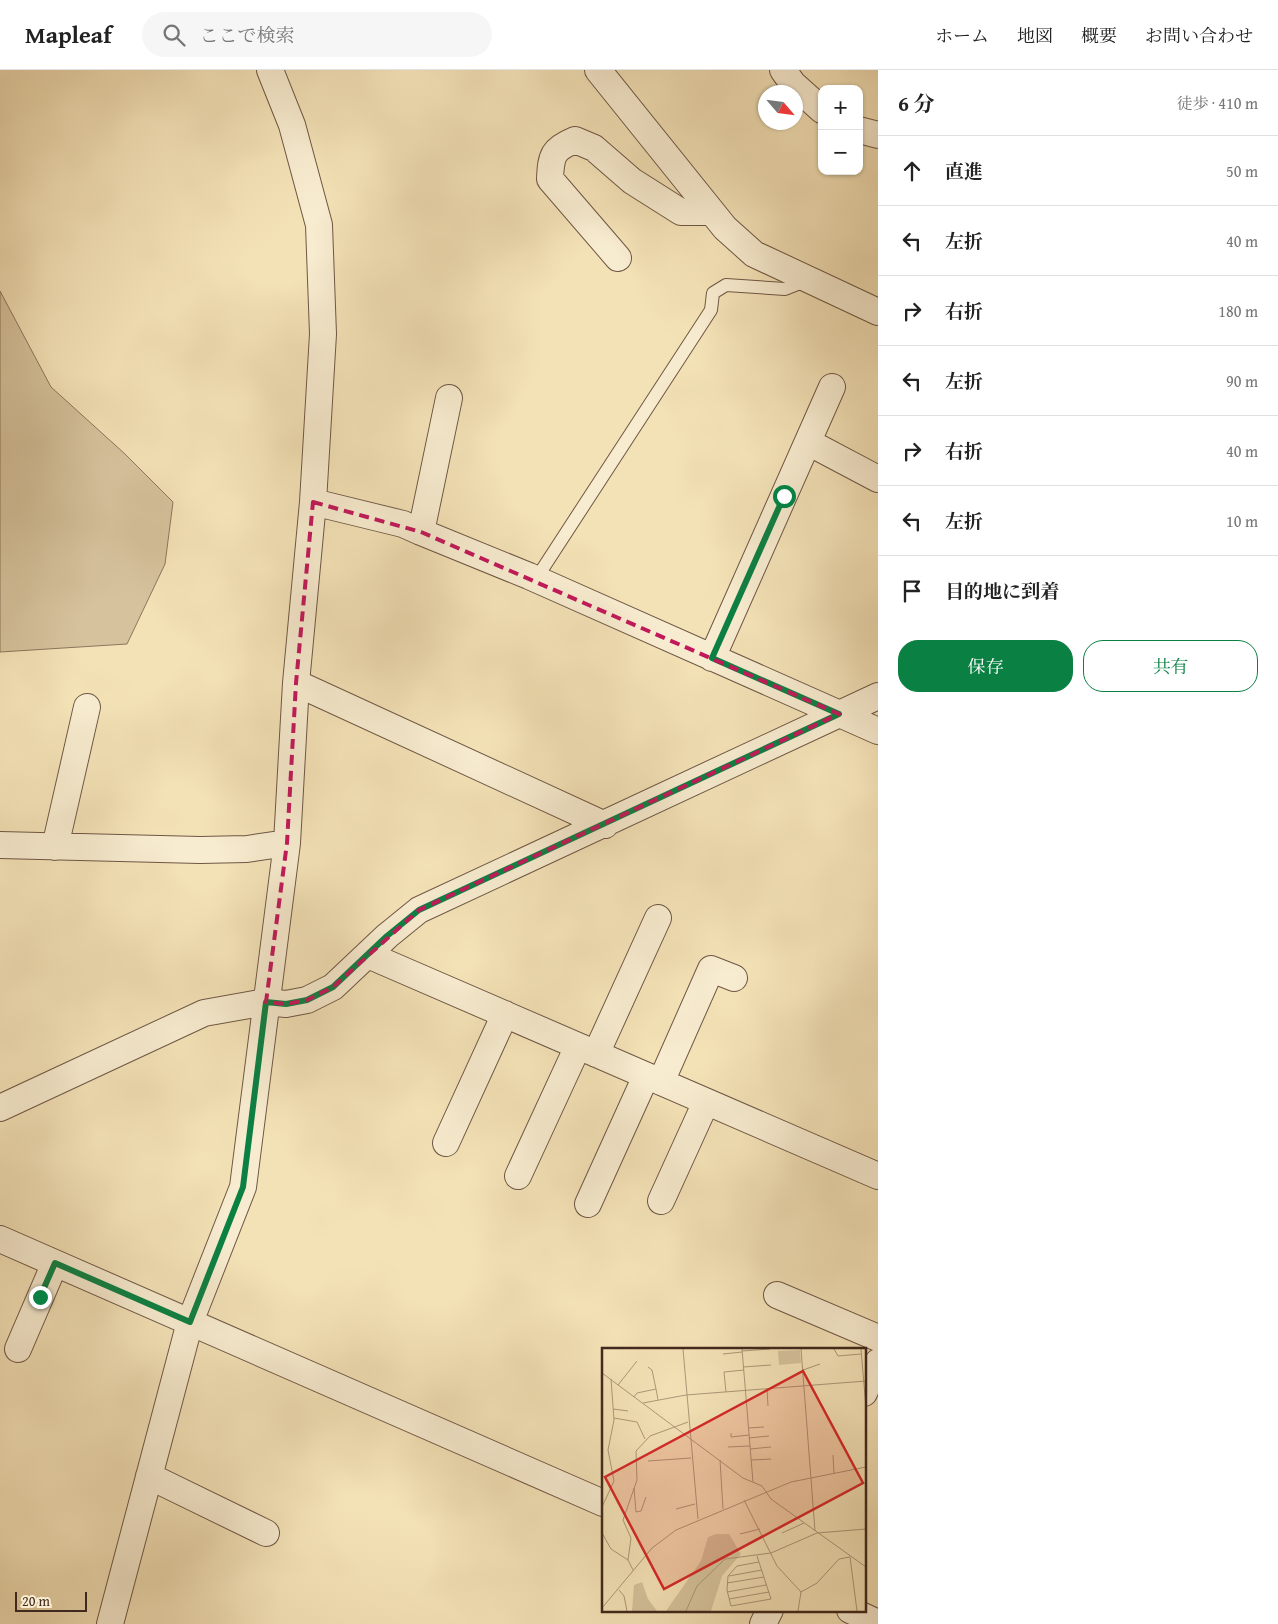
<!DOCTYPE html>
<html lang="ja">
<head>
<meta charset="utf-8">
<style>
  body { margin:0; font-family:"Gentium Book Plus","Noto Serif JP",serif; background:#f6f6f6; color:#222 }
  .controls { position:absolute; right:15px; top:15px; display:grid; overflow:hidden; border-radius:10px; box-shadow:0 1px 4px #0004 }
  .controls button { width:45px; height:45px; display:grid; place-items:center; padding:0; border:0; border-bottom:1px solid #e0e0e0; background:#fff; color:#222; font:25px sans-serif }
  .compass { position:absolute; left:758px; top:15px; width:45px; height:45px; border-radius:50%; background:#fff; box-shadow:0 1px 4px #0004; rotate:118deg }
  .scale { position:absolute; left:15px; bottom:12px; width:72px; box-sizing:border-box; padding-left:5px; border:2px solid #41291d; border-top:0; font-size:14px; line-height:18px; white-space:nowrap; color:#41291d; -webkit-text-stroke:4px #f8ecd0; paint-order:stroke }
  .stop { position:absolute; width:15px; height:15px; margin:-11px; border:4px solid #0b8043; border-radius:50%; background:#fff }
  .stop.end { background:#0b8043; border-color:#fff; box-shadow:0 1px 5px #0008 }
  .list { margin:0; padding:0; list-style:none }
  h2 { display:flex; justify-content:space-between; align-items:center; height:65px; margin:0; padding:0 20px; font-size:21px }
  h2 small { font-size:16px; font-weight:400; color:#767676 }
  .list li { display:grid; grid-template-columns:32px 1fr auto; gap:15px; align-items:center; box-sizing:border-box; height:70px; padding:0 20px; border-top:1px solid #e0e0e0 }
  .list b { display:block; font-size:19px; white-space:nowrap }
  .list em { font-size:16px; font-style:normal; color:#767676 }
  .actions { display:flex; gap:10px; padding:15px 20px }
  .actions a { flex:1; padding:11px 0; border:1px solid #0b8043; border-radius:20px; text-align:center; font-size:18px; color:#0b8043 }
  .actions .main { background:#0b8043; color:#fff }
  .icon { flex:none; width:28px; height:28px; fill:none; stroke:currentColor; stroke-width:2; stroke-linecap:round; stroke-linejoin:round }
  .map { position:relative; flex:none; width:878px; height:1554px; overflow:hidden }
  header { display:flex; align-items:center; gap:30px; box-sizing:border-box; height:70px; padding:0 25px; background:#fff; border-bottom:1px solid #e0e0e0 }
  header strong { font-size:24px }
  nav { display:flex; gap:28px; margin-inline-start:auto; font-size:18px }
  .search { width:350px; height:45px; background:#f6f6f6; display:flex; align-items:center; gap:12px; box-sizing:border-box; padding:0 18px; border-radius:28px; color:#767676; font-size:19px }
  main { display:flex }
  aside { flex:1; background:#fff }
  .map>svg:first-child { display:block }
  .green { fill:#d6c39d; stroke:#8c765d }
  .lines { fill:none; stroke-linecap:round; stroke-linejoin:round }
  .lane-casing { stroke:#6e5744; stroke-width:14 }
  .street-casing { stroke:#6e5744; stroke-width:28 }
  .lane { stroke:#f8ecd0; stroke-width:12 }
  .street { stroke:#f8ecd0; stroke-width:26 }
  .route { stroke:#0b8043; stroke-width:6 }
  .marked { fill:none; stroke:#c2185b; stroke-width:4; stroke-dasharray:10 6; stroke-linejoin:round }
  .inset-road { fill:none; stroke:#ac9879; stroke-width:1 }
  .view { fill:#d62828; fill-opacity:0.15; stroke:#d62828; stroke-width:2.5 }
  .inset-edge { fill:none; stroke:#41291d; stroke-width:2.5 }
</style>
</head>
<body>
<header>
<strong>Mapleaf</strong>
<div class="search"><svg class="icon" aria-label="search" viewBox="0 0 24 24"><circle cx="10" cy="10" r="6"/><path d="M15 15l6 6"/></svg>ここで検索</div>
<nav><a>ホーム</a><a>地図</a><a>概要</a><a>お問い合わせ</a></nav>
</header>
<main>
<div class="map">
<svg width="878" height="1554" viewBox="0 0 878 1554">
  <rect width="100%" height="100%" fill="#f4e2b7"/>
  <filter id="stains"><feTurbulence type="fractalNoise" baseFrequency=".004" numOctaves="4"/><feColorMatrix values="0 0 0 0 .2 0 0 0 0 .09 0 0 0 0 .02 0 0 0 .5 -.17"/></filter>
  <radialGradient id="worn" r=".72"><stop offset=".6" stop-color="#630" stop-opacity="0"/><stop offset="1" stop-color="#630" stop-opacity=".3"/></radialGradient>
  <path class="green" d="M0,221L51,317L125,384L173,432L165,494L127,574L0,582Z"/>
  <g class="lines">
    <defs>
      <path id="lane" d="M536,509L711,240L713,223L726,215L785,219L808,210"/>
      <path id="street" d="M598,0L725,158L754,184L878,242
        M783,0L793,14L822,40
        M859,60L878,65
        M618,188L550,109C551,85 553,79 575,70L594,78L632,111L681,142H712
        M808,372L878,409
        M313,432L403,454L421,462L529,506L878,661
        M421,462L449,328
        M712,588L832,317
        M296,613L605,755
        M0,775L200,780L247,779L287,773
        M55,777L87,637
        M368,885L878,1106
        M596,984L658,848
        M661,1012L711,899L734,908
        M0,1038L204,943L266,932L286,934L307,930L333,917L387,866L419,840L878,626
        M446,1073L505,944
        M518,1106L578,976
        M661,1131L706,1032
        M588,1134L646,1006
        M0,1169L603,1433
        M777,1225L878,1268
        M18,1279L55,1193
        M864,1323L878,1292
        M149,1406L266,1463
        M850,1540L878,1553
        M110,1554L190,1252L243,1117L287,773L296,613L313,432L323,264L319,155L292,55L270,0
        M763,1554L770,1540"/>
    </defs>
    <use href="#lane" class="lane-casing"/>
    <use href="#street" class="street-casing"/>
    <use href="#lane" class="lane"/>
    <use href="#street" class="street"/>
  </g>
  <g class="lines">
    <path class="route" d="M40,1227L55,1193L190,1252L243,1117L266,932L286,934L307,930L333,917L387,866L419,840L839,644L712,588L784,426"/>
  </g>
  <path class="marked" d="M313,432L421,462L839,644L419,840L333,917L307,930L286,934L266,932L287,773L296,613Z"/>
  <g transform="translate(602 1278)">
    <rect width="264" height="264" fill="#f4e2b7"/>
    <path d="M198,2L199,15L177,17L176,3ZM114,186H127L139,206L120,228L109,263H64L99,213L106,189ZM40,234L46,251L55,263H30L32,237Z" fill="#d6c39d"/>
    <path class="inset-road" d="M81,1L96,171M140,1L151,134M199,1L213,183M232,1L236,8L259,6M259,1L264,60M140,3L168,1M121,6L140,4M46,19L50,22L54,41M141,19L169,17M201,22L218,16M0,25L141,130L160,138L169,151L264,219M16,37L35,13M165,41L166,58M124,44L122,24L142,22M32,49L35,45L54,41L56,52M41,55L84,47L264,33M11,61L26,63M12,70L35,74L43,91M146,80L162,79M129,85V89L147,87M147,90L167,88M126,99L148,98M148,101L169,99M231,107L232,126M118,112L121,161M149,112L169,111M46,113L89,110M32,140L34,164L39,163L44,149M142,152L175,218L199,244M0,159L12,133L6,102L12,72L9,31M74,161L93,156M0,185L9,201L26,212M180,185L202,175M138,186L158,181M155,208L169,251L129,258L125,242L126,228L135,218L157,214M31,222L26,212L29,190L21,172L35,132L34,103L48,88L86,74M127,228L160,222M125,235L162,229M17,242L22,248L25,263M125,244L164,237M127,251L167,244M0,260L50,200L74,182L189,134L264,119M84,263L95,238L123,211L169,205L215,185L264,181M196,263L199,244L215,235L237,211L248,209L255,263"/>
    <path class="view" d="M201,23L261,135L62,241L3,129Z"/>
    <rect width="264" height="264" class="inset-edge"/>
  </g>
  <rect width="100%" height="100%" filter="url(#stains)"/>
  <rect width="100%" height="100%" fill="url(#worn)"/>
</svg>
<div class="controls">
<button>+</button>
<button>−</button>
</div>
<svg class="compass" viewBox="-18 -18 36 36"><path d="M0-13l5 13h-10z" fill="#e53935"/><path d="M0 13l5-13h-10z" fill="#767676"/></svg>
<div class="scale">20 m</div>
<div class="stop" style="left:784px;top:426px"></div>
<div class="stop end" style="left:40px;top:1227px"></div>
</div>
<aside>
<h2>6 分<small>徒歩 · 410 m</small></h2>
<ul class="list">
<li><svg class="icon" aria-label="ahead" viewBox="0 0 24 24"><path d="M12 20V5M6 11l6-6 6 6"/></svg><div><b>直進</b></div><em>50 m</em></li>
<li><svg class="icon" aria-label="left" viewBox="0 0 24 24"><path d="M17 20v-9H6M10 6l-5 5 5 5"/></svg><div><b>左折</b></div><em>40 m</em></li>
<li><svg class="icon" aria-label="right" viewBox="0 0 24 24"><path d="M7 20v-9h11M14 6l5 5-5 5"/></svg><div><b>右折</b></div><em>180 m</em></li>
<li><svg class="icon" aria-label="left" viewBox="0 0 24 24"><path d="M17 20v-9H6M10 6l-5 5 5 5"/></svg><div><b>左折</b></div><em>90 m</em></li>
<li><svg class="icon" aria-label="right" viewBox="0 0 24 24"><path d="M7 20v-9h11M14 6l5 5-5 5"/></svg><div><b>右折</b></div><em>40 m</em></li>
<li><svg class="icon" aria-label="left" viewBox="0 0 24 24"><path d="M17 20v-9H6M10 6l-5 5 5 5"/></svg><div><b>左折</b></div><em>10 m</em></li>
<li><svg class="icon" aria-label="arrive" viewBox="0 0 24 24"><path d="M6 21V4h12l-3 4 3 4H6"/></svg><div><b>目的地に到着</b></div></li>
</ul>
<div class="actions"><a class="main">保存</a><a>共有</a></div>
</aside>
</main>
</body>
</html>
